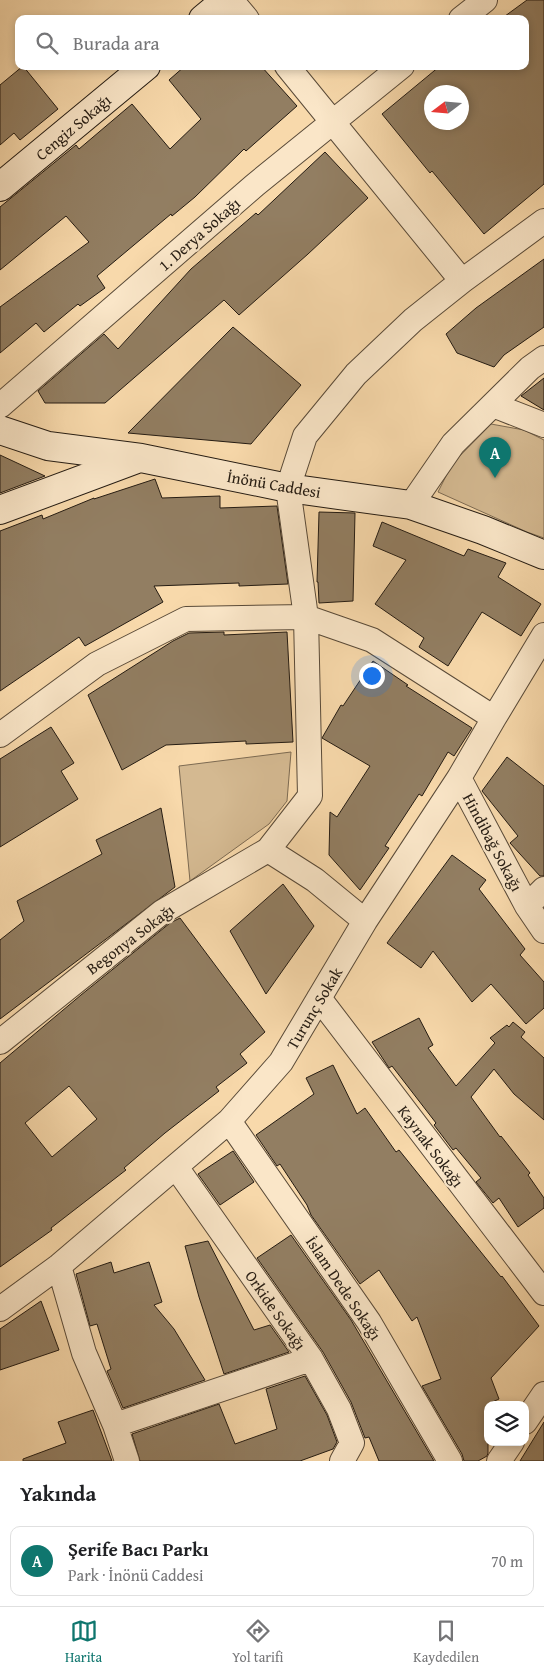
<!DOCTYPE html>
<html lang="tr">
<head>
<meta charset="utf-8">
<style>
  body { margin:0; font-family:"Gentium Book Plus",serif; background:#f6f6f6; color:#202124 }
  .controls { position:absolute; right:15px; bottom:15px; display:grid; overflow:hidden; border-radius:10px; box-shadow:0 2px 8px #0003 }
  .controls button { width:45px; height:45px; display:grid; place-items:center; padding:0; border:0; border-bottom:1px solid #e0e0e0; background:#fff; color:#202124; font:25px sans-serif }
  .compass { position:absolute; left:424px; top:85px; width:45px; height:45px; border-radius:50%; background:#fff; box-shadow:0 2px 8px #0003; rotate:254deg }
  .you { position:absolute; left:371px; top:675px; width:18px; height:18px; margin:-12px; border:4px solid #fff; border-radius:50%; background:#1a73e8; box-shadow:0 0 0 8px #1a73e833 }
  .badge { display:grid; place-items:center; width:32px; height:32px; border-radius:50%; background:#0f766e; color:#fff; font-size:16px; font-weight:700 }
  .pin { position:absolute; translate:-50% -41px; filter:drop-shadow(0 1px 2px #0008) }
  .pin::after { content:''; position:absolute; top:26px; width:18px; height:15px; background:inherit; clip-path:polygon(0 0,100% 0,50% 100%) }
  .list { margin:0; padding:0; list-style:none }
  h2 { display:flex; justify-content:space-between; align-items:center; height:65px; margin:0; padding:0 20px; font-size:21px }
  h2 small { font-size:16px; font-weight:400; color:#757577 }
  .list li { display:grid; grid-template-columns:32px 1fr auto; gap:15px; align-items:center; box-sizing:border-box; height:70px; margin:0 10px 10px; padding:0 10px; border:1px solid #e0e0e0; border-radius:10px }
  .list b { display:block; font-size:19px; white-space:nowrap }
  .list p { margin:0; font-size:16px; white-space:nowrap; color:#757577 }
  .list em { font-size:16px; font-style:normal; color:#757577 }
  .icon { flex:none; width:28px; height:28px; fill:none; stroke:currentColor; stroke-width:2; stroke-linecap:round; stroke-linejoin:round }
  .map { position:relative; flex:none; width:544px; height:1461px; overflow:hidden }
  .search { position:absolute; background:#fff; box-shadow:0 2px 8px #0003; left:15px; right:15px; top:15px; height:55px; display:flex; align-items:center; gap:12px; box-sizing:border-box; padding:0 18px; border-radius:10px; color:#757577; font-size:19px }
  .sheet { height:145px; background:#fff }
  nav { display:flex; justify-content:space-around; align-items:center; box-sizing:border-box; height:70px; border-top:1px solid #e0e0e0; background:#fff; font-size:14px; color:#757577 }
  nav a { display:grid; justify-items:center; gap:2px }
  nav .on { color:#0f766e }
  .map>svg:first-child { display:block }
  .green { fill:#d4b991; stroke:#7c6a52 }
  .building { fill:#927e62; stroke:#241b12; fill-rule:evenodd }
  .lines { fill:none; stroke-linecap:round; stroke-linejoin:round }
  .street-casing { stroke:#594a38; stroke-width:26 }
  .secondary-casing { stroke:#241b12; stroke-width:30 }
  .street { stroke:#fae6c8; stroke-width:24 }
  .secondary { stroke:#fae6c8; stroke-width:28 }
  .labels { text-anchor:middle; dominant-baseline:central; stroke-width:4.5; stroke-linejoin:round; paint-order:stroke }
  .street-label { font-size:16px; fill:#241b12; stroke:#fae6c8 }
</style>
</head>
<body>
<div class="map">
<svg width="544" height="1461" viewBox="0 0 544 1461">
  <rect width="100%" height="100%" fill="#f8d9ab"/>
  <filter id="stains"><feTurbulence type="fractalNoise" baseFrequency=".004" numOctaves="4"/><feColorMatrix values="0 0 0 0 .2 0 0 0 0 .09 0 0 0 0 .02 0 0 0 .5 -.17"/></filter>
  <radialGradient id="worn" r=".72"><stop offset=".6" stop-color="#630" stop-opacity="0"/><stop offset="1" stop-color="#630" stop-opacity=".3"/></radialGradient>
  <path class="green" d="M491,424L524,430L544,440V538L527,532L438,492L452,464Z
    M291,752L287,801L269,824L190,881L179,766Z"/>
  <path class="building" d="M527,0H544V184L484,234L432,171L430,173L382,114L440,66H525V19H501ZM432,92H462V122H432Z
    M23,66L58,109L20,140L14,133L0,145V85Z
    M185,66H261L297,106L246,151L244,149L195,197L172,216L171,214L97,276L105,288L80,306L78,304L44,332L36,323L0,353V307L89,242L66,216L0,270V207L76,145L79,149L132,104L170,149L201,119L169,80Z
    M325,152L368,198L308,254L239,315L224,300L105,403H45L38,391L104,334L118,349L191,269L256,213L258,215Z
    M544,259V327L504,355L494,367L457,353L446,334L476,308Z
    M233,327L301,385L251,444L128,433Z
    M544,378V410L521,396Z
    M0,455L45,476L0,493Z
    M155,479L162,498L220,496V508L277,506L288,584L239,586V583L154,586L163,602L85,646L79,637L0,691V531L42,515L43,519L94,498V499Z
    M319,512L355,513L353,601L319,603L318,582H317Z
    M382,522L464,556L468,549L506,563L498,577L541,604L521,636L482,612L448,666L419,647L424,638L375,604L406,560L373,546Z
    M224,632V635L287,632L293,742L246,744V741L166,745L122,770L88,695L173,641L189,633Z
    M373,661L408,685L406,686L472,728L454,756L448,752L422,796L419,794L385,846L389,848L360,890L329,855L330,812L337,817L370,766L322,738L341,705L343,706Z
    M51,727L74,763L61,771L78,799L0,847V759Z
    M507,757L544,786V876H540L510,843L518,836L482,791Z
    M161,808L175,887L0,1019V940L24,921L17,901L102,854L96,840Z
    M452,855L486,880L479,889L525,949L520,955L544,982V1008L526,1024L491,984L472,1002L433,951L421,968L387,943Z
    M283,884L314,926L266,994L230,931Z
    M180,918L265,1032L240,1054L247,1063L216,1087L219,1091L165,1133L124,1168L126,1170L51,1228L52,1230L0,1267V1063L81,995L170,923ZM69,1086L97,1119L52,1157L25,1123Z
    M419,1018L433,1045L428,1048L456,1086L495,1043L490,1038L507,1025L509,1027L513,1022L525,1032L521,1037L544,1058V1120L514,1094L494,1069L471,1097L500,1137L501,1136L530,1173L528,1175L544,1198V1208L518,1227L499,1198L493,1203L476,1182L481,1178L456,1148L453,1150L434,1125L436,1123L392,1066L389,1068L372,1042Z
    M333,1065L357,1114L365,1108L396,1152L399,1150L501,1277L502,1276L539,1326L491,1378L499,1399L488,1404V1453L487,1456L478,1461H464L462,1454L422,1386L441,1379L417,1317L412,1321L379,1270L360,1284L311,1215L307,1205L280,1164L277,1166L256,1135L314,1094L306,1078Z
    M233,1151L254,1182L220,1205L198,1174Z
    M291,1235L351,1320L434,1461H379L369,1437L365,1438L351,1402L323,1352L257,1258Z
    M208,1241L254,1330L270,1325L289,1352L224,1374L199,1297L185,1246Z
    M111,1262L114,1273L149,1262L162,1302L154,1305L174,1329L205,1380L123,1408L107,1371L111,1369L97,1324L90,1326L76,1274Z
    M41,1301L59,1350L0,1370V1329Z
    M305,1376L327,1415L337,1442L333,1449L300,1461H140L132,1434L219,1404L235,1444L277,1429L266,1389Z
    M93,1410L112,1461H23V1459L66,1443L58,1422Z
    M544,1422V1461H520Z"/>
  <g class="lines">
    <defs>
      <path id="street" d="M231,0L247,19
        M461,19L485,0
        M287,66L462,281
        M493,405L544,425
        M0,406L255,185L402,66
        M411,505L453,444L530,368L544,358
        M0,735L97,664L186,619L306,617L372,640L494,718
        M459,778L527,906L544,931
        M527,906L544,889
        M365,921L315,880L268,850L310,796L306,617L288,488L305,436L356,374L413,320L462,281L544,221
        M319,998L544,1293
        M0,1042L162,912L268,850
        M229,1121L369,1322L450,1461
        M176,1167L311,1359L339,1409L352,1443L342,1461
        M59,1266L84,1353L115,1425L127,1461
        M0,1309L59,1266L229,1121L281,1062L365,921L459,778L494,718L544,635
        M525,1422L544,1394
        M115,1425L311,1359
        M499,1461L512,1442"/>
      <path id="secondary" d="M203,19L226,0
        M0,187L146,66
        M0,430L48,446L141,458L288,488L411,505L483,530L544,555
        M0,510L137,459"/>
    </defs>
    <use href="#street" class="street-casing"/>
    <use href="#secondary" class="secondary-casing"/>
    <use href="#street" class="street"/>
    <use href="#secondary" class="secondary"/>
  </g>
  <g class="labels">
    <g class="street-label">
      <text transform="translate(73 127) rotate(-40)">Cengiz Sokağı</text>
      <text transform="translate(199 234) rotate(-41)">1. Derya Sokağı</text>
      <text transform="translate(274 484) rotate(10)">İnönü Caddesi</text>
      <text transform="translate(493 842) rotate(62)">Hindibağ Sokağı</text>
      <text transform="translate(130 939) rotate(-37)">Begonya Sokağı</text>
      <text transform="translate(314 1008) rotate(-59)">Turunç Sokak</text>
      <text transform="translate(431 1146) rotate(53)">Kaynak Sokağı</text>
      <text transform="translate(344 1288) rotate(56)">İslam Dede Sokağı</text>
      <text transform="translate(276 1310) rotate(55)">Orkide Sokağı</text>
    </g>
  </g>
  <rect width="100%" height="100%" filter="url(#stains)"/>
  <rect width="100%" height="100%" fill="url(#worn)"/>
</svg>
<div class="controls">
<button><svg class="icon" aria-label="layers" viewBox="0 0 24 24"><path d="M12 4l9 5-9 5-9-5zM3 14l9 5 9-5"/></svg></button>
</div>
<svg class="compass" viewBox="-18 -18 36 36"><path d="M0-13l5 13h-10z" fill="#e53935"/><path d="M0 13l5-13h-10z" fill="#757577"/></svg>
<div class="you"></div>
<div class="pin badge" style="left:495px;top:478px">A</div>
<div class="search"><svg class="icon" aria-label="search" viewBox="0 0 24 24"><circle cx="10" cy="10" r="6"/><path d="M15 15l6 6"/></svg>Burada ara</div>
</div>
<section class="sheet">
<h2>Yakında<small></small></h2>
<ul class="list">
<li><span class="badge">A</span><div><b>Şerife Bacı Parkı</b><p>Park · İnönü Caddesi</p></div><em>70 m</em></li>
</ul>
</section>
<nav>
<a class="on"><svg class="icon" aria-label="map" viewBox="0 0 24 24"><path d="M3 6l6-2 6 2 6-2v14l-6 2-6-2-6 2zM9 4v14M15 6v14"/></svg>Harita</a>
<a><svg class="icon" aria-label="directions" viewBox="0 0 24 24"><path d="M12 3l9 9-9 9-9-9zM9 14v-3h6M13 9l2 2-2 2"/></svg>Yol tarifi</a>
<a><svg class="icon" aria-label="saved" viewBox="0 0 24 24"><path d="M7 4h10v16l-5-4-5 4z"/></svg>Kaydedilen</a>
</nav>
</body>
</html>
